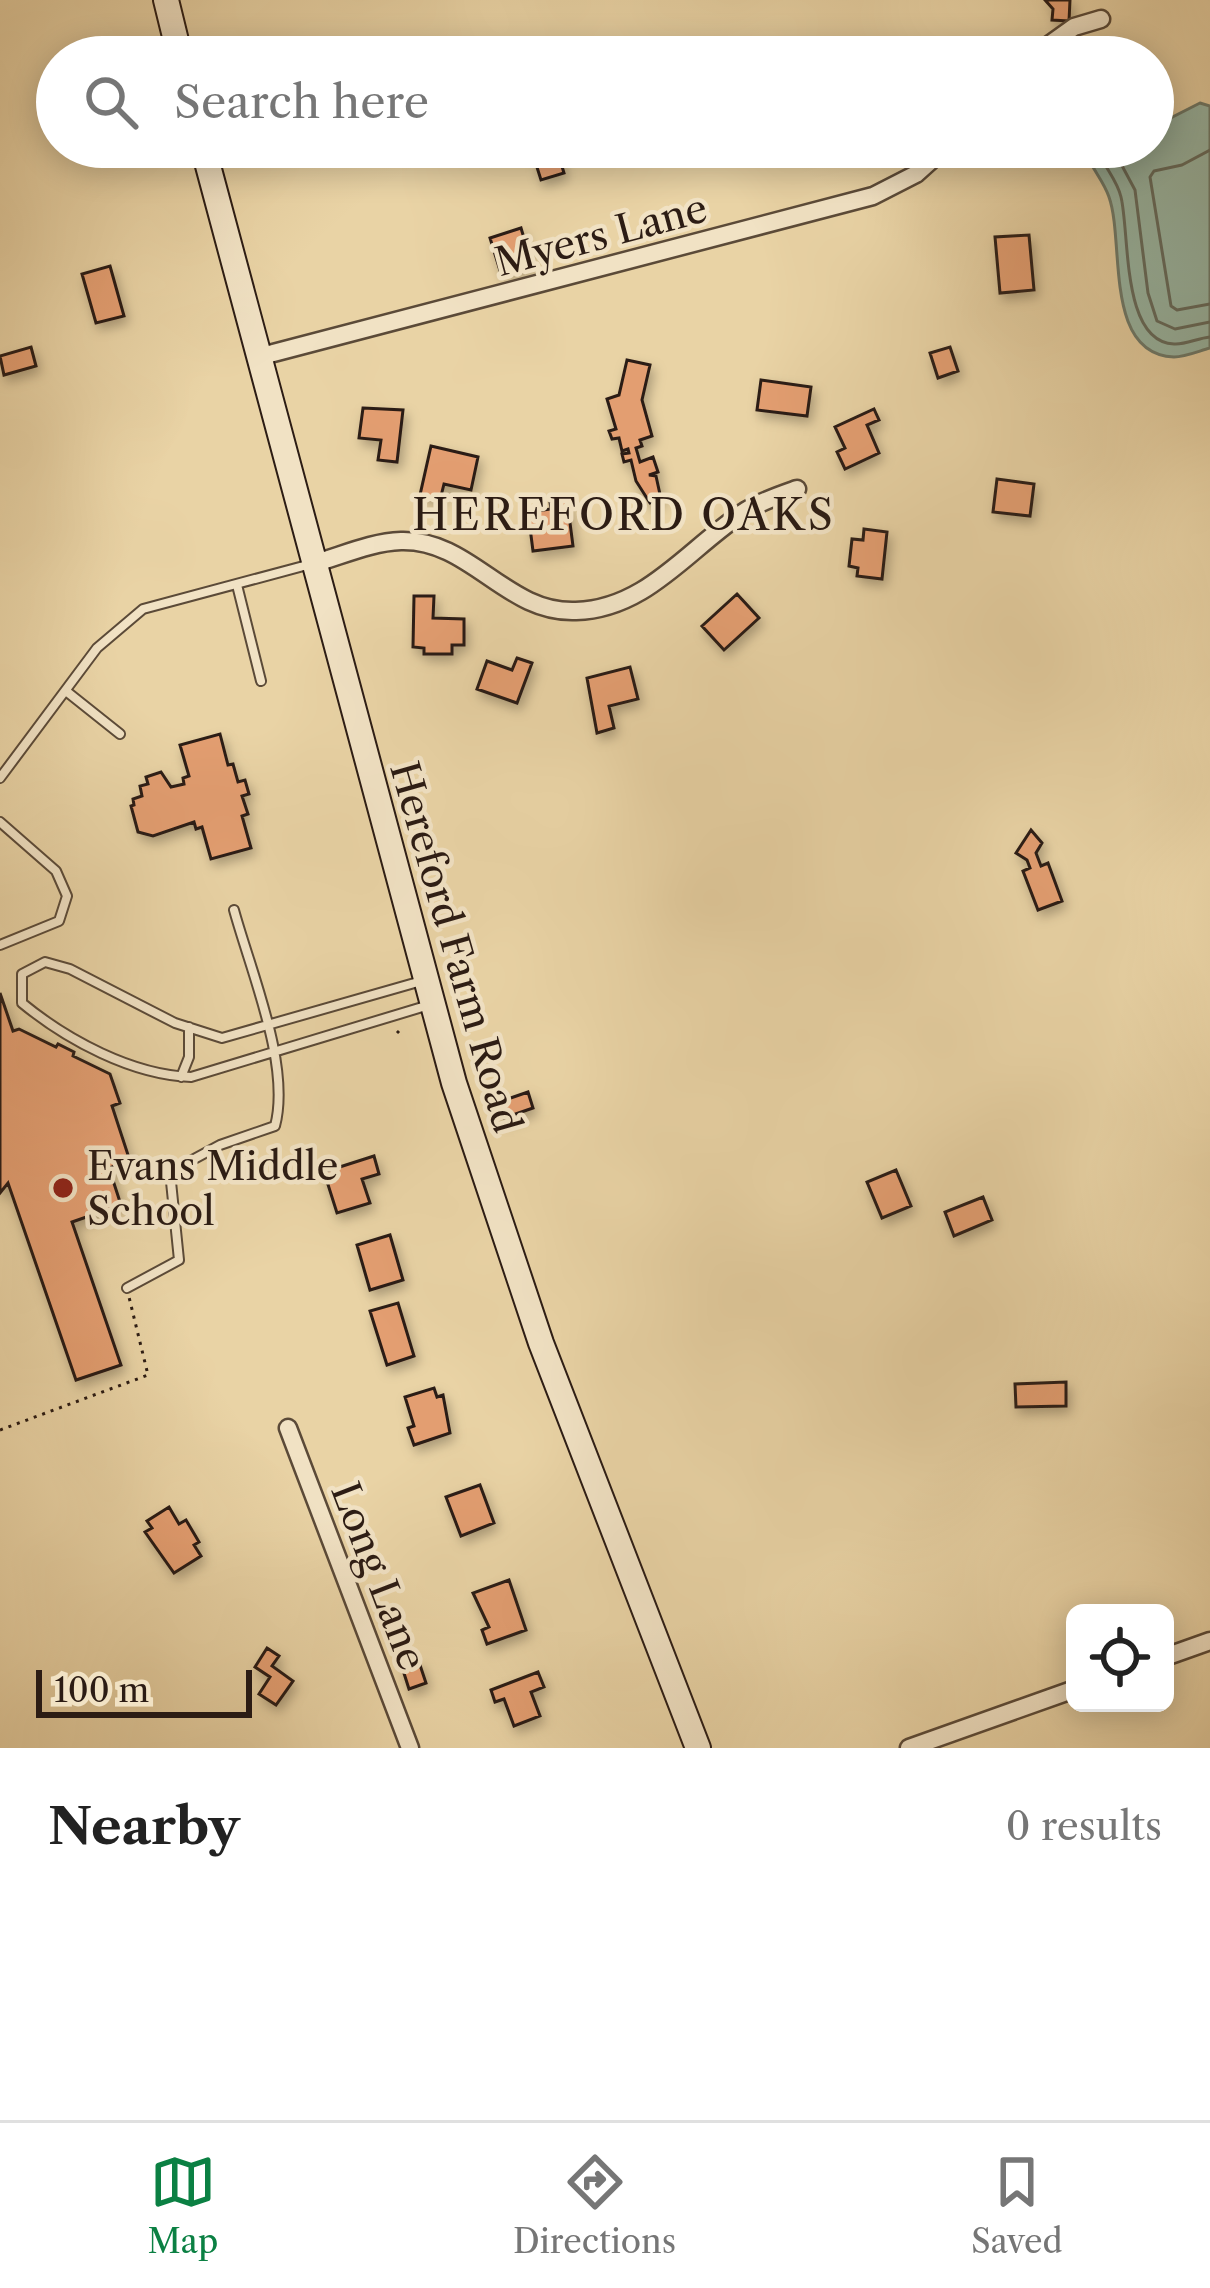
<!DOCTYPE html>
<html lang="en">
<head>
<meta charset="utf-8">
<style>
  body { margin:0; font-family:"Libre Caslon Text",serif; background:#f2f2f2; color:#222 }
  .controls { position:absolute; right:36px; bottom:36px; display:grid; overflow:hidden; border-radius:18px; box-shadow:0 6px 30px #0003 }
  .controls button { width:108px; height:108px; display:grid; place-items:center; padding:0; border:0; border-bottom:3px solid #e0e0e0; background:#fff; color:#222; font:60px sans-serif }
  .scale { position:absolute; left:36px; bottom:30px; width:216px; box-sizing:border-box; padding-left:12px; border:6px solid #2c1c14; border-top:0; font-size:33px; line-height:42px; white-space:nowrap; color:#2c1c14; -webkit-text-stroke:9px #f1e2c4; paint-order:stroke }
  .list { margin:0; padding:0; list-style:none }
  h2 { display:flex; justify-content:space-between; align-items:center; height:156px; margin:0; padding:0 48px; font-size:51px }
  h2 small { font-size:39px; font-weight:400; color:#767676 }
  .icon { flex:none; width:66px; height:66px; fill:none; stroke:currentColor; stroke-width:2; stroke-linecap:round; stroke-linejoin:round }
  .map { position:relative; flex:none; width:1210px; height:1748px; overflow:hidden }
  .search { position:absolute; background:#fff; box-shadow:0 6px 30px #0003; left:36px; right:36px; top:36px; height:132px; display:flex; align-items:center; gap:30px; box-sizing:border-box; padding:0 42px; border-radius:66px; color:#767676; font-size:45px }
  .sheet { height:372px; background:#fff }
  nav { display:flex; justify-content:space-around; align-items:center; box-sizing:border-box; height:168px; border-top:3px solid #e0e0e0; background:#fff; font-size:33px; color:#767676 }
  nav a { display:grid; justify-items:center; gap:6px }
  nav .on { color:#0b8043 }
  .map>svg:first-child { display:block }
  .water { fill:#97b8a7; stroke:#6c7a6c; stroke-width:3 }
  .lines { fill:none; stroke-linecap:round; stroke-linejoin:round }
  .shore { stroke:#626a5e; stroke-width:3 }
  .building { fill:#e39e71; stroke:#2c1c14; stroke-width:3; filter:url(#shadow) }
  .lane-casing { stroke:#5b4a38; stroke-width:12 }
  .street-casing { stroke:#5b4a38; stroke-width:21 }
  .secondary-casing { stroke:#2c1c14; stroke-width:28 }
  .path { stroke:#2c1c14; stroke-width:3; stroke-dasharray:3 6; stroke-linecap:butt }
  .lane { stroke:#f1e2c4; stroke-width:8 }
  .street { stroke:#f1e2c4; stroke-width:16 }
  .secondary { stroke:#f1e2c4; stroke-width:24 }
  .poi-dot { fill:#8f2418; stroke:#f1e2c4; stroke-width:4.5 }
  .labels { text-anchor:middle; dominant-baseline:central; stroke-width:9; stroke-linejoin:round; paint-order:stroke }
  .street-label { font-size:39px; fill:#2c1c14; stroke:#f1e2c4 }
  .poi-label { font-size:39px; fill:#2c1c14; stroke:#f1e2c4; text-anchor:start }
  .neighbourhood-label { font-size:42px; letter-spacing:3px; fill:#2c1c14; stroke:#f1e2c4 }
</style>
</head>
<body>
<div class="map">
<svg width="1210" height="1748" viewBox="0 0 1210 1748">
  <defs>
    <filter id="shadow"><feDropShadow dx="3.5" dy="6" stdDeviation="6" flood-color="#0004"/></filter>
  </defs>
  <rect width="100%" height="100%" fill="#e9d3a5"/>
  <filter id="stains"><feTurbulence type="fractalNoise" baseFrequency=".00167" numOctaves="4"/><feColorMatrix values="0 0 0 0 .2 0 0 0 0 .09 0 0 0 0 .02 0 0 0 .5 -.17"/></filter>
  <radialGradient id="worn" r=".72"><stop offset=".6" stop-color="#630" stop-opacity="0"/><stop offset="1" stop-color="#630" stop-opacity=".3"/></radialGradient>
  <path class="water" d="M1200,103L1210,106V348C1199,351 1185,357 1174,357C1103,354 1125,242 1109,197C1103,179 1089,166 1084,147H1153V127Z"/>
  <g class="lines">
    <path class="shore" d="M1097,147C1102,165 1117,179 1121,197C1130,234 1121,342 1174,344C1185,345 1198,338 1210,337
      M1112,147L1135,190L1148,293L1157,321L1175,329L1210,322
      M1210,150L1182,165L1154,171L1150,177L1171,306L1177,310L1210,304"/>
  </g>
  <path class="building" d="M1045,0H1070L1069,21L1052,20L1053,9Z
    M558,153L564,173L541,180L535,161Z
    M521,228L532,265L501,274L490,238Z
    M1029,235L1034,290L1000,293L995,237Z
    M110,266L124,316L96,323L82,274Z
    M31,347L36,366L4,375L0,356Z
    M950,347L958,371L938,378L930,353Z
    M627,360L650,365L642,400L652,436L640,440L642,446L636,448L640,462L653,457L658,472L649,475L656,476L661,499L650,503L636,481L631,460L624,462L622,454L629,453L628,449L622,451L619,438L612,439L609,431L616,429L607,399L619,395Z
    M761,380L811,387L807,416L757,410Z
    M363,408L403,410L397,462L378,460L381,440L359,438Z
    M874,409L879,420L867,425L879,453L845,469L837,452L845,448L835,427Z
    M431,446L478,457L471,490L444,484L440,500L420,495Z
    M997,479L1034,484L1030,516L993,512Z
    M567,500L573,546L533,551L528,512L551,509L550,502Z
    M864,529L887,532L882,579L857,576L858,568L849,566L852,539L863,540Z
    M737,594L759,618L724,650L702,626Z
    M414,596H434L433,618L464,619V645H452V654H424V648L413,647Z
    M517,658L532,663L517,703L477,689L487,661L512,670Z
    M630,667L638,699L609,706L614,728L597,733L587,678Z
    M220,734L228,765L233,764L238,782L245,780L249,794L242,796L248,814L242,816L251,848L211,859L202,827L196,829L194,822L153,836L138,832L131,806L134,805L133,799L142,796L140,786L148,784L146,777L161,772L171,787L184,784L183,778L189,776L180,745Z
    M1031,830L1042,843L1036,853L1041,866L1048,863L1062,901L1038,910L1023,871L1030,868L1027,860L1016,853Z
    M0,993L13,1031L19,1029L56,1047L58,1044L74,1052L73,1056L110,1074L120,1103L112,1106L130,1161L109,1168L121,1205L72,1222L121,1365L76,1380L8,1183L0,1193Z
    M528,1092L533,1108L504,1118L499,1102Z
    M374,1156L379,1174L362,1179L370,1203L337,1213L324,1172Z
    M896,1170L911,1206L882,1218L867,1182Z
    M983,1197L992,1220L954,1236L945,1212Z
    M390,1235L403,1280L370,1290L357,1245Z
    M398,1303L414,1356L387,1365L370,1311Z
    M1066,1382V1406L1016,1407L1015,1384Z
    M434,1388L437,1397L443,1395L450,1433L414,1445L408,1428L414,1426L405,1397Z
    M480,1485L494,1523L461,1536L446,1497Z
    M169,1507L179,1524L186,1520L199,1542L194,1545L201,1556L174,1573L145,1532L152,1528L147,1521Z
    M509,1580L526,1630L487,1644L482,1630L489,1627L473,1593Z
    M267,1648L279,1656L272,1666L293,1681L276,1705L259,1694L270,1677L255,1667Z
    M419,1662L426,1683L409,1689L402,1667Z
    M538,1672L544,1687L531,1692L540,1716L514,1726L504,1699L495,1702L491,1690Z"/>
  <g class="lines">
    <defs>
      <path id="lane" d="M237,585L261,681
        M66,691L120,734
        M0,778L97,648L143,609L311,564
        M0,822L56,871L67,896L59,921L0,945
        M425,980L222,1038L175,1023L70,969L45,962L22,974V1003C67,1040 132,1075 191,1077L429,1005
        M181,1077L189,1057V1027
        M127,1288L179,1260L170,1172L220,1145L275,1126C291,1066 251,972 234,910"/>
      <path id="street" d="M1032,57L1074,27L1101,19
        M258,357L873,196L916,174L946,147
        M312,564C341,556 371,542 401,541C471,539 506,614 576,611C648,609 690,546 747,510C762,501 780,495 797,489
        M288,1428L410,1748
        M1165,1657L1210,1641
        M909,1748L1075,1689"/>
      <path id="secondary" d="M166,0L180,57
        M203,147L454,1083L541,1343L698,1748"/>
    </defs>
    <use href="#lane" class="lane-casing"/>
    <use href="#street" class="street-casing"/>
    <use href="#secondary" class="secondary-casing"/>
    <path class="path" d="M397,1033L399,1031
      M0,1430L148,1375L129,1297"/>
    <use href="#lane" class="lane"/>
    <use href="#street" class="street"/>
    <use href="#secondary" class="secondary"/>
  </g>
  <circle class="poi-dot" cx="63" cy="1188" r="12"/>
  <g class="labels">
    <g class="street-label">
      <text transform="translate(601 235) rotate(-15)">Myers Lane</text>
      <text transform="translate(456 947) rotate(74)">Hereford Farm Road</text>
      <text transform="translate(379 1576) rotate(69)">Long Lane</text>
    </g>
    <g class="poi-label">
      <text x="87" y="1166">Evans Middle<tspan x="87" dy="45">School</tspan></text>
    </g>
    <g class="neighbourhood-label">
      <text x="624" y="515">HEREFORD OAKS</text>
    </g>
  </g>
  <rect width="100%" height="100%" filter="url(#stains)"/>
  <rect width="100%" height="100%" fill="url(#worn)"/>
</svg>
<div class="controls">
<button><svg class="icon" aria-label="locate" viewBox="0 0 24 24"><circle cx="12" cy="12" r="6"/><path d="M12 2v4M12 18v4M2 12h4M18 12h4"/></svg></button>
</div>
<div class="scale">100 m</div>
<div class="search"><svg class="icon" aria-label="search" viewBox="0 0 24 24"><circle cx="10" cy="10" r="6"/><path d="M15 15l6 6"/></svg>Search here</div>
</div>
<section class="sheet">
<h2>Nearby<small>0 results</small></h2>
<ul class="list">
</ul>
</section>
<nav>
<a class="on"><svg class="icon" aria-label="map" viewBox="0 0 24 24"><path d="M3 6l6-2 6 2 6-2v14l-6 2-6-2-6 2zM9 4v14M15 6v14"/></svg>Map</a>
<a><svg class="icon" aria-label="directions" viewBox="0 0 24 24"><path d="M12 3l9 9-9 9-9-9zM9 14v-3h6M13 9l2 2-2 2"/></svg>Directions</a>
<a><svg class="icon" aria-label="saved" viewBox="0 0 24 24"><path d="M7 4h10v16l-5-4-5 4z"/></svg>Saved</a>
</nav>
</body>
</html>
